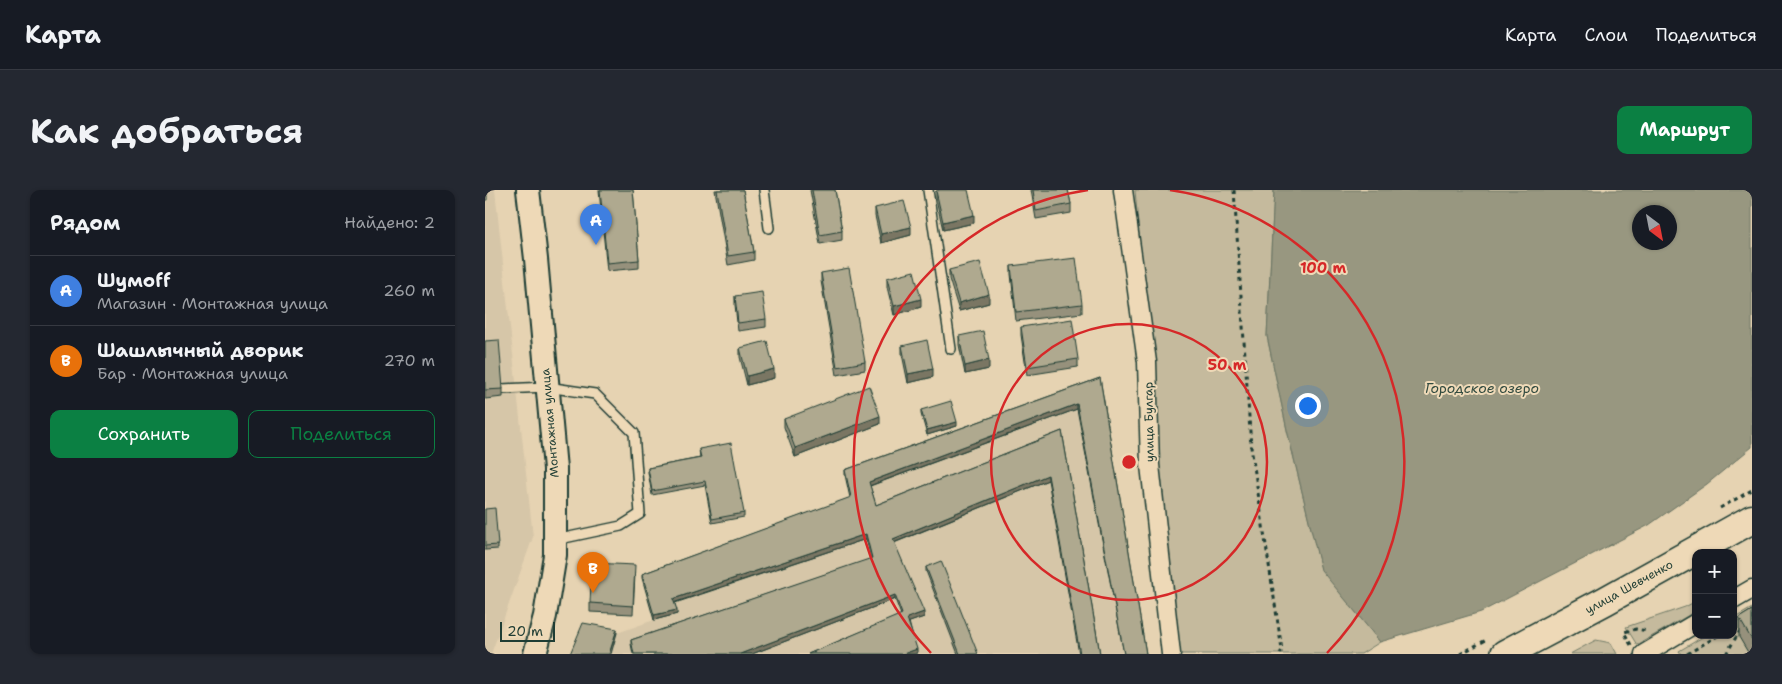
<!DOCTYPE html>
<html lang="ru">
<head>
<meta charset="utf-8">
<style>
  body { margin:0; font-family:"Shantell Sans",sans-serif; background:#242831; color:#f1f3f6 }
  .controls { position:absolute; right:15px; bottom:15px; display:grid; overflow:hidden; border-radius:10px; box-shadow:0 1px 4px #0004 }
  .controls button { width:45px; height:45px; display:grid; place-items:center; padding:0; border:0; border-bottom:1px solid #363941; background:#171b24; color:#f1f3f6; font:25px sans-serif }
  .compass { position:absolute; left:1147px; top:15px; width:45px; height:45px; border-radius:50%; background:#171b24; box-shadow:0 1px 4px #0004; rotate:148deg }
  .scale { position:absolute; left:15px; bottom:12px; width:55px; box-sizing:border-box; padding-left:5px; border:2px solid #1f3d34; border-top:0; font-size:14px; line-height:18px; white-space:nowrap; color:#1f3d34; -webkit-text-stroke:4px #eed9b7; paint-order:stroke }
  .you { position:absolute; left:822px; top:215px; width:18px; height:18px; margin:-12px; border:4px solid #fff; border-radius:50%; background:#1a73e8; box-shadow:0 0 0 8px #1a73e833 }
  .badge { display:grid; place-items:center; width:32px; height:32px; border-radius:50%; background:#0b8043; color:#fff; font-size:16px; font-weight:700 }
  .pin { position:absolute; translate:-50% -41px; filter:drop-shadow(0 1px 2px #0008) }
  .pin::after { content:''; position:absolute; top:26px; width:18px; height:15px; background:inherit; clip-path:polygon(0 0,100% 0,50% 100%) }
  .list { margin:0; padding:0; list-style:none }
  h2 { display:flex; justify-content:space-between; align-items:center; height:65px; margin:0; padding:0 20px; font-size:21px }
  h2 small { font-size:16px; font-weight:400; color:#9ea1a6 }
  .list li { display:grid; grid-template-columns:32px 1fr auto; gap:15px; align-items:center; box-sizing:border-box; height:70px; padding:0 20px; border-top:1px solid #363941 }
  .list b { display:block; font-size:19px; white-space:nowrap }
  .list p { margin:0; font-size:16px; white-space:nowrap; color:#9ea1a6 }
  .list em { font-size:16px; font-style:normal; color:#9ea1a6 }
  .actions { display:flex; gap:10px; padding:15px 20px }
  .actions a { flex:1; padding:11px 0; border:1px solid #0b8043; border-radius:10px; text-align:center; font-size:18px; color:#0b8043 }
  .actions .main { background:#0b8043; color:#fff }
  .map { position:relative; flex:none; width:1267px; height:464px; overflow:hidden; border-radius:10px }
  header { display:flex; align-items:center; gap:30px; box-sizing:border-box; height:70px; padding:0 25px; background:#171b24; border-bottom:1px solid #363941 }
  header strong { font-size:24px }
  nav { display:flex; gap:28px; margin-inline-start:auto; font-size:18px }
  .intro { display:flex; align-items:center; justify-content:space-between; box-sizing:border-box; height:120px; padding:0 30px }
  h1 { margin:0; font-size:35px }
  .button { padding:12px 22px; border-radius:10px; background:#0b8043; color:#fff; font-size:18px; font-weight:700 }
  main { display:flex; gap:30px; padding:0 30px }
  aside { flex:1; background:#171b24; border-radius:10px; box-shadow:0 1px 4px #0004 }
  .map>svg:first-child { display:block }
  .built { fill:#d6c6a8 }
  .green { fill:#c5ba9d; stroke:#727c68 }
  .water { fill:#989780; stroke:#687362; fill-rule:evenodd }
  .lines { fill:none; stroke-linecap:round; stroke-linejoin:round }
  .service-casing { stroke:#1f3d34; stroke-width:12 }
  .minor-casing { stroke:#1f3d34; stroke-width:21 }
  .tertiary-casing { stroke:#1f3d34; stroke-width:26 }
  .primary-casing { stroke:#1f3d34; stroke-width:31 }
  .path { stroke:#1f3d34; stroke-width:3; stroke-dasharray:4 4; stroke-linecap:butt }
  .service { stroke:#eed9b7; stroke-width:9 }
  .minor { stroke:#eed9b7; stroke-width:18 }
  .tertiary { stroke:#eed9b7; stroke-width:22 }
  .primary { stroke:#eed9b7; stroke-width:28 }
  .wall { fill:#96917b; stroke:#1f3d34 }
  .shaded-wall { fill:#7a7664; stroke:#1f3d34 }
  .building { fill:#afa98f; stroke:#1f3d34 }
  .ring { fill:none; stroke:#d62828; stroke-width:2.5 }
  .labels { text-anchor:middle; dominant-baseline:central; stroke-width:4; stroke-linejoin:round; paint-order:stroke }
  .street-label { font-size:12px; fill:#1f3d34; stroke:#eed9b7 }
  .water-label { font-size:14px; font-style:italic; fill:#314a3f; stroke:#eed9b7 }
  .centre { fill:#d62828; stroke:#eed9b7; stroke-width:2.5 }
  .ring-label { font-size:15px; text-anchor:middle; font-weight:bold; fill:#d62828; stroke:#eed9b7; stroke-width:4; stroke-linejoin:round; paint-order:stroke }
</style>
</head>
<body>
<header>
<strong>Карта</strong>
<nav><a>Карта</a><a>Слои</a><a>Поделиться</a></nav>
</header>
<div class="intro"><h1>Как добраться</h1><a class="button">Маршрут</a></div>
<main>
<aside>
<h2>Рядом<small>Найдено: 2</small></h2>
<ul class="list">
<li><span class="badge" style="background:#3f7fe0">A</span><div><b>Шумоff</b><p>Магазин · Монтажная улица</p></div><em>260 m</em></li>
<li><span class="badge" style="background:#e8710a">B</span><div><b>Шашлычный дворик</b><p>Бар · Монтажная улица</p></div><em>270 m</em></li>
</ul>
<div class="actions"><a class="main">Сохранить</a><a>Поделиться</a></div>
</aside>
<div class="map">
<svg width="1267" height="464" viewBox="0 0 1267 464">
  <rect width="100%" height="100%" fill="#e6d3b2"/>
  <filter id="ink" filterUnits="userSpaceOnUse"><feTurbulence type="fractalNoise" baseFrequency=".02" numOctaves="2"/><feDisplacementMap in="SourceGraphic" scale="10" xChannelSelector="R" yChannelSelector="G"/><feConvolveMatrix kernelMatrix="1 2 1 2 8 2 1 2 1" color-interpolation-filters="sRGB"/></filter>
  <g filter="url(#ink)">
    <path class="built" d="M0,0H10L48,347L6,464H0Z
      M615,192L660,464H87L98,437L132,443L169,430L157,388L366,311L360,285Z"/>
    <path class="green" d="M650,0H789L782,146L802,240L836,379L895,452L876,464H694L671,298L664,160Z
      M1211,411V421L1152,455L1141,437L1200,417Z
      M1267,418V439L1264,464H1196L1194,461L1221,445H1248V429Z
      M1111,450L1126,453L1132,464H1085Z"/>
    <path class="water" d="M789,0H1267V257L1222,294L1164,335L996,422L895,452L836,380L802,240L782,146ZM1154,22H1184V52H1154Z"/>
    <g class="lines">
      <defs>
        <path id="service" d="M279,0L284,38
          M443,0L466,159
          M17,199L62,197L110,204L149,243L155,324L136,336L70,350"/>
        <path id="minor" d="M638,0L662,172L665,275L686,464
          M1248,410L1267,399
          M1159,464L1211,433"/>
        <path id="tertiary" d="M43,0L51,69L70,279V365L60,426L50,464"/>
        <path id="primary" d="M1020,464L1120,411L1267,329"/>
      </defs>
      <use href="#service" class="service-casing"/>
      <use href="#minor" class="minor-casing"/>
      <use href="#tertiary" class="tertiary-casing"/>
      <use href="#primary" class="primary-casing"/>
      <path class="path" d="M749,0L766,257L797,460L795,464
        M1235,318L1267,300
        M1248,437L1256,433
        M1146,455L1139,442L1151,439L1162,441
        M975,464L1001,450
        M1202,464L1234,445
        M1241,464L1256,439"/>
      <use href="#service" class="service"/>
      <use href="#minor" class="minor"/>
      <use href="#tertiary" class="tertiary"/>
      <use href="#primary" class="primary"/>
    </g>
    <path class="wall" d="M0,0L2,5V10H0Z
      M114,0H148L154,70V78L122,81Z
      M230,0H258L269,62V70L243,75Z
      M325,0H350L357,41V50L335,54Z
      M546,0H583L586,14V23L551,29Z
      M451,1L489,33L458,40L451,9Z
      M390,18L426,45L396,53L390,26Z
      M526,76L597,114V123L531,131L526,84Z
      M464,80L504,113L474,121L464,89Z
      M336,83L380,172V180L352,185L336,91Z
      M402,88L436,117L409,125L402,97Z
      M250,106L281,129V137L253,141L250,115Z
      M536,137L593,169V177L542,185L536,145Z
      M474,146L504,179L480,184L474,155Z
      M0,151L18,199V207L0,209Z
      M417,156L448,187L423,193L417,164Z
      M255,158L289,188L262,195L255,167Z
      M615,188L661,464H639L592,219L385,296L391,315L577,241L615,464H594L563,290L409,353L439,427L424,432L432,463L429,464H323L416,425L410,409L267,464H148L146,454V450L386,369L381,349L190,413L192,424L169,430L157,388V384L365,308L360,285V280Z
      M436,220L472,236L442,245L436,224Z
      M299,229L395,234L310,267L299,237Z
      M214,259L259,323V327L227,333L220,295L167,305L163,282V278L215,268Z
      M0,319L13,355V359L0,360Z
      M441,377L493,464H473L441,381Z
      M150,384L148,424L105,422V413Z
      M1267,420V464H1264L1254,447V428Z"/>
    <path class="shaded-wall" d="M489,25V33L458,40V32Z
      M426,37V45L396,53V44Z
      M504,104V113L474,121V113Z
      M436,109V117L409,125V116Z
      M504,170V179L480,184V176Z
      M289,179V188L262,195V186Z
      M448,179V187L423,193V184Z
      M592,214V219L384,296V292Z
      M395,226V234L310,267V258Z
      M472,232V236L442,245V240Z
      M563,285V290L408,353V349Z
      M381,344V349L188,413V409Z
      M410,405V409L267,464H255Z
      M192,420V424L169,430V425Z
      M439,422V427L422,433V428Z
      M132,439V443L126,464H124Z
      M432,459V463L429,464H418Z"/>
    <path class="building" d="M0,0H2V5L0,6Z
      M115,0H148L154,70L122,73Z
      M232,0H258L269,62L243,66Z
      M327,0H350L357,41L335,45Z
      M455,0H483L489,25L458,32L451,1Z
      M548,0H583L586,14L551,21Z
      M419,11L426,37L396,44L390,18Z
      M591,68L597,114L531,122L526,76Z
      M495,72L504,104L474,113L464,80Z
      M364,78L380,172L352,177L336,83Z
      M429,81L436,109L409,116L402,88Z
      M277,102L281,129L253,133L250,106Z
      M587,129L593,169L542,177L536,137Z
      M498,141L504,170L480,176L474,146Z
      M14,150L18,199L0,200V151Z
      M442,150L448,179L423,184L417,156Z
      M282,151L289,179L262,186L255,158Z
      M615,188L661,464H639L592,214L384,292L391,315L577,241L615,464H595L563,285L408,349L439,422L422,428L432,459L418,464H323L417,424L410,405L255,464H149L146,450L387,368L381,344L188,409L192,420L169,425L157,384L366,307L360,280Z
      M384,196L395,226L310,258L299,229Z
      M466,211L472,232L442,240L436,220Z
      M246,253L259,323L227,329L220,291L167,301L163,278L216,268L214,259Z
      M10,318L13,355L0,356V319Z
      M456,371L493,464H475L441,377Z
      M107,373L150,375L148,416L105,413Z
      M1267,420V450L1254,428Z
      M98,433L132,439L124,464H85Z"/>
  </g>
  <g class="ring">
    <circle cx="644" cy="272" r="138"/>
    <path d="M446 463A275 275 0 0 1 603 0M685 0A275 275 0 0 1 842 463"/>
  </g>
  <g class="labels">
    <g class="street-label">
      <text transform="translate(664 232) rotate(-91)">улица Булгар</text>
      <text transform="translate(65 233) rotate(-95)">Монтажная улица</text>
      <text transform="translate(1144 397) rotate(-29)">улица Шевченко</text>
    </g>
    <g class="water-label">
      <text x="997" y="198">Городское озеро</text>
    </g>
  </g>
  <circle cx="644" cy="272" r="8" class="centre"/>
  <g class="ring-label">
    <text x="838" y="83">100 m</text>
    <text x="742" y="180">50 m</text>
  </g>
</svg>
<div class="controls">
<button>+</button>
<button>−</button>
</div>
<svg class="compass" viewBox="-18 -18 36 36"><path d="M0-13l5 13h-10z" fill="#e53935"/><path d="M0 13l5-13h-10z" fill="#9ea1a6"/></svg>
<div class="scale">20 m</div>
<div class="you"></div>
<div class="pin badge" style="left:111px;top:55px;background:#3f7fe0">A</div>
<div class="pin badge" style="left:108px;top:403px;background:#e8710a">B</div>
</div>
</main>
</body>
</html>
